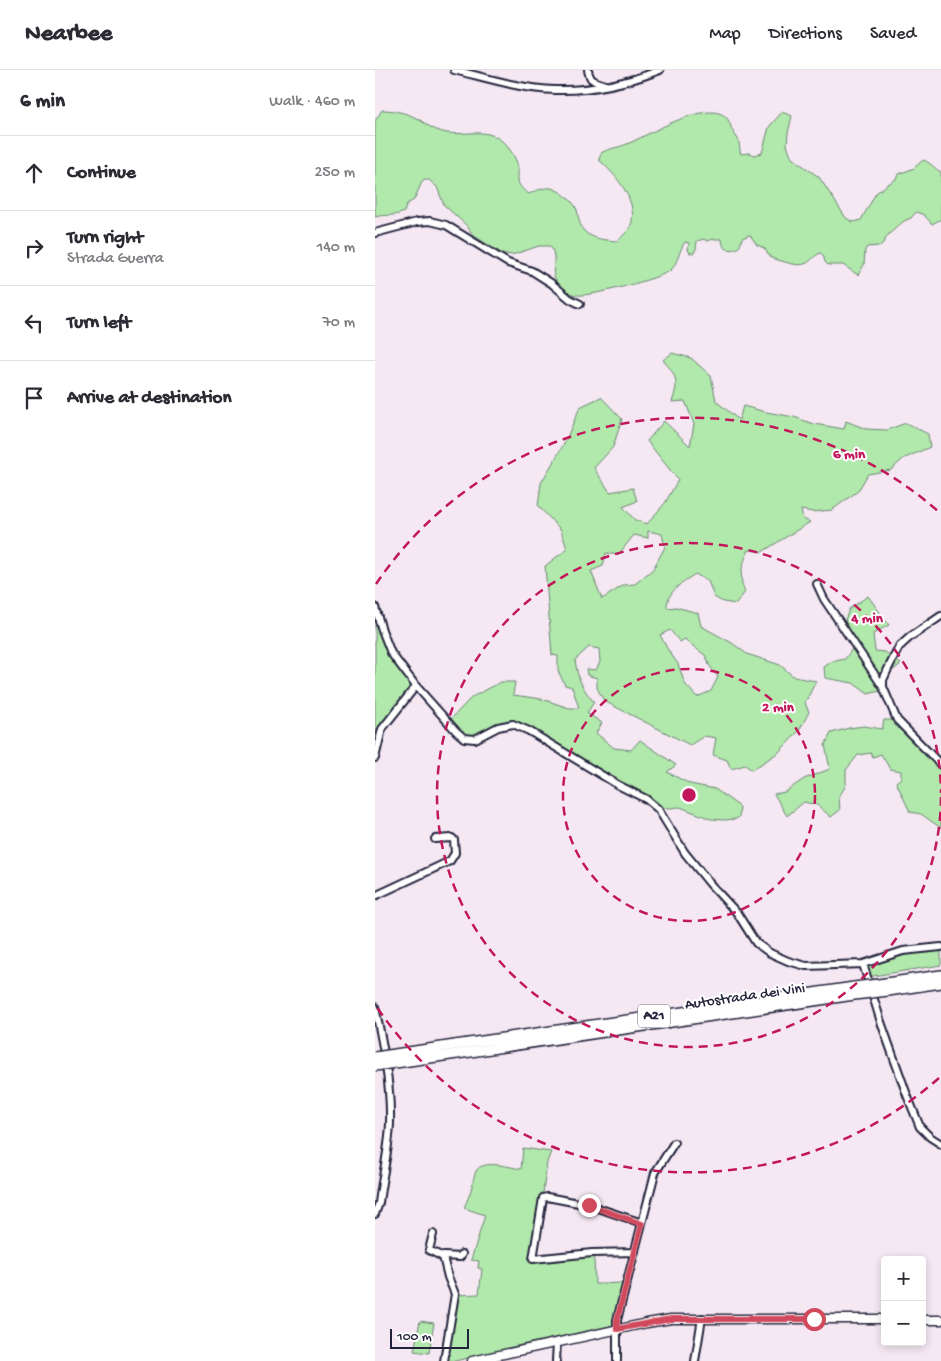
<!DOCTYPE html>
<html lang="en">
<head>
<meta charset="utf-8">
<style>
  body { margin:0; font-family:"Gochi Hand",sans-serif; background:#f7f7f7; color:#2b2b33 }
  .controls { position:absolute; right:15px; bottom:15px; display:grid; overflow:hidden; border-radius:5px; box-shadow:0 2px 8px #0003 }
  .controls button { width:45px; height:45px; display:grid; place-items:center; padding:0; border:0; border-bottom:1px solid #e1e1e2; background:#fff; color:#2b2b33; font:25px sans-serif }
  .scale { position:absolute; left:15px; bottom:12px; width:79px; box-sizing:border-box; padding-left:5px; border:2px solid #22223b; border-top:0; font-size:14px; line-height:18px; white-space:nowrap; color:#22223b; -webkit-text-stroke:4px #fff; paint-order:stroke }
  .stop { position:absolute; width:15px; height:15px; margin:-11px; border:4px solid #d1495b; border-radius:50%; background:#fff }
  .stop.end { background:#d1495b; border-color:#fff; box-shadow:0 1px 5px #0008 }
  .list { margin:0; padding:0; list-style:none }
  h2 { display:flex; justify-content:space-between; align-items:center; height:65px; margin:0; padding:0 20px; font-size:21px }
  h2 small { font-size:16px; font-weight:400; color:#7c7c81 }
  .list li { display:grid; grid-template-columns:32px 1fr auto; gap:15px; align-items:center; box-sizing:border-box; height:75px; padding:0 20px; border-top:1px solid #e1e1e2 }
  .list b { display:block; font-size:19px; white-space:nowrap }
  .list p { margin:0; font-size:16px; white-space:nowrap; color:#7c7c81 }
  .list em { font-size:16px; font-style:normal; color:#7c7c81 }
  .icon { flex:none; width:28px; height:28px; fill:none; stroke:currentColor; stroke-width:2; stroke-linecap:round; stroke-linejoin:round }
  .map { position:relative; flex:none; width:566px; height:1291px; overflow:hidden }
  header { display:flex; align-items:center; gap:30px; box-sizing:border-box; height:70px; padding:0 25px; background:#fff; border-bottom:1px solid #e1e1e2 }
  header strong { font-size:24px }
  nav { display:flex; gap:28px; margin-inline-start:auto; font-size:18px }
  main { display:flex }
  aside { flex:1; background:#fff }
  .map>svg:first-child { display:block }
  .green { fill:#b1e8ab; stroke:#6a8573; fill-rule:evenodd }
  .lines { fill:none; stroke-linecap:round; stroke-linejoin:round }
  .minor-casing { stroke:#22223b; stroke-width:10 }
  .major-casing { stroke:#22223b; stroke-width:11 }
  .highway-casing { stroke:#22223b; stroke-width:12 }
  .minor { stroke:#fff; stroke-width:6 }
  .major { stroke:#fff; stroke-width:8 }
  .highway { stroke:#fff; stroke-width:9 }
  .highway-bridge-casing { stroke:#22223b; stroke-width:12; stroke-linecap:butt }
  .highway-bridge { stroke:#fff; stroke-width:9 }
  .route { stroke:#d1495b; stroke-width:6 }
  .ring { fill:none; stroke:#c2185b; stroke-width:2.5; stroke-dasharray:9 6 }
  .labels { text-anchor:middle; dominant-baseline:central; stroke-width:4; stroke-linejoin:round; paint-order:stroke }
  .shield { fill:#fff; stroke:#646476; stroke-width:1 }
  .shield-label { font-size:14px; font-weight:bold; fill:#22223b }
  .street-label { font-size:15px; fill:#22223b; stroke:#fff }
  .centre { fill:#c2185b; stroke:#fff; stroke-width:2.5 }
  .ring-label { font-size:15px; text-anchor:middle; font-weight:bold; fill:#c2185b; stroke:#fff; stroke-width:4; stroke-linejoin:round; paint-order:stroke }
</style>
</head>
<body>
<header>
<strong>Nearbee</strong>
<nav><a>Map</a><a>Directions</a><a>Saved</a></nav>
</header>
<main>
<aside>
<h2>6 min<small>Walk · 460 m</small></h2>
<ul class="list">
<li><svg class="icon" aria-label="ahead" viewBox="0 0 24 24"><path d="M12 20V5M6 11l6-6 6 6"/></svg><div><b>Continue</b></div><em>250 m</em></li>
<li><svg class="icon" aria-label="right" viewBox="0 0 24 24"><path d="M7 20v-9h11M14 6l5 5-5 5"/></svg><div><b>Turn right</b><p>Strada Guerra</p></div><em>140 m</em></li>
<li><svg class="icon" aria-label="left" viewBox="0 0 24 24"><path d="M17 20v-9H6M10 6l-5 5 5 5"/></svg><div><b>Turn left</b></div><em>70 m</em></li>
<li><svg class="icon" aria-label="arrive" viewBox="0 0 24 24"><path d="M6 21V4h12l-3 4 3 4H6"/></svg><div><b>Arrive at destination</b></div></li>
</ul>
</aside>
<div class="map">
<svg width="566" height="1291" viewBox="0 0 566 1291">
  <rect width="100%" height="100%" fill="#f5e8f3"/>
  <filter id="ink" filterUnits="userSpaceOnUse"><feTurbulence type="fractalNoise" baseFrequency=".02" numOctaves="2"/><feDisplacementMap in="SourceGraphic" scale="10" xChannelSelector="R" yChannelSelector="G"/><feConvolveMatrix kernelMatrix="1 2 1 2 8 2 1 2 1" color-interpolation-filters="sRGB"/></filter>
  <g filter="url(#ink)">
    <path class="green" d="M7,40C17,40 28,42 37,46C51,52 55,60 72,63C92,66 114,56 130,74C135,79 140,87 142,93C146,108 137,113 154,124C160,121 169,117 176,118C185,120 200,132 202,140C204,148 204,156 210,162C220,170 231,170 243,171C248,165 256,159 257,151C261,128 240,104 224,90L226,83C234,78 243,78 252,74C272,66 329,30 350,46C355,50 355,57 359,63C360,65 362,67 363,69C365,74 364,79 366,84L375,83L379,85L387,83L394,57L407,42L417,46L413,63L412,75L417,88L444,107L471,148L478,152L486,150L501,123L513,114L520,110L524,104L539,98L548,90C555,92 560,99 566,102V149L557,154L549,145L541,142L536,148L529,151L514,164L508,173L505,176L492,177L490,180L489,195L483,205L468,195H453L450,192L448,185L445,183C439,186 436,191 432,193C423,198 409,191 399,189L396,188L389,178L382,175L375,165L367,168C367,169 365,175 365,176C362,180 353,181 349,177C348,176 347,171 347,169H339L332,171L329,169L322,171L321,179L319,183H315L313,180L314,173L310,172C304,180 303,193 296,200C287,208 215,227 202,225C195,225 184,216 181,210C176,202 180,195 179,187C179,183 177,179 175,176H164L137,185L126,183L98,165L92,156L69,135L62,117L54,110H50L47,112L39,130L32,134L29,142C19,147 10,144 0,147V51Z
      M297,283L316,288L336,306L341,331L364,350L368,336L391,342L419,347L439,354L469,359L471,351L491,359L512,360L531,353L553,364L555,377L528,389L516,400L493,404L483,421L457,440L438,442L426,440L428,449L435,452L387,482L374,480C367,495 363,506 370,522L361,534L348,532L339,527L333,511L320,504C308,512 291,522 292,538L301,537L323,543L326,556L357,573L372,584L405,595L419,607L441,611L430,633L434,642L424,661L404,682L377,700L370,695L356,699L352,690L338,685L341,668L329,666L315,675L229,631L222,618V608L212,605L211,599L221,600L225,592L224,579L214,577L200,590C203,609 206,617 219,632L212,643L227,653L221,663L239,678L256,680L265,670L301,695L292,702L315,714L340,719L365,737L364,747L361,749L348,750L336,749L305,737L283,739L138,654L100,669L89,668L73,652L97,627L126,612H140L138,625L167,629L194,638H204L197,617L190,615L183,601V586L177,585L170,496L192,479L186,460L163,436L166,413L190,372L205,337L226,327L247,349L238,377L219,398L235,422L258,418L262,431L248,437L260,450L272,454L290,433L303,410L272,371L289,351L315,376L319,354L310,331L297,332C304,312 302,306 288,290ZM273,461L287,464L290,477L278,499L260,514L249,515L227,529L216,501L228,496L231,483L243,485L259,465L273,468ZM295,560L305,572L310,569L314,573L331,586L334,595L343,607L336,621L322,627L310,614L303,594L293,580L285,565Z
      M493,526L514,555L498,564L500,581L510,582L526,594L508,608L509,620L493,624L478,613L450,608L449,597L456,592L470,589L479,576L470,550L474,539Z
      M0,537L16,583L41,616L7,659L0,686Z
      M509,650H522L566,695V758L546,744L535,742L521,712L526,708V701L515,699L506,684L498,687L496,683L483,685L471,700V715L464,727L465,740L456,747L442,735L429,732L412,746L399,724L410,722L429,709L455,699L450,675L456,663L474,658L489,656L507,659Z
      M566,876V895L492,907L488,894L528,881Z
      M148,1078L176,1082L172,1092L168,1123H166L157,1192L219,1187L220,1214L248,1213L240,1246L239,1255L80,1291H73L72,1289L82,1225L104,1224L107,1199L103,1198L104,1191L96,1190L110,1145L89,1138C92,1131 95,1124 97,1116C98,1112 99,1105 101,1101C108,1089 134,1097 146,1099Z
      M45,1251L59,1253L54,1283L39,1281Z"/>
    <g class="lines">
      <defs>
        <path id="minor" d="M79,0C112,8 146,19 180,20C216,21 252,13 285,0
          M213,0C215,12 220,11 230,15
          M0,163L42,152L55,151L71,155L133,193L157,201L176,213L195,229L205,234
          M442,514L449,529L508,617
          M0,537L7,560L16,583L41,616L81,661L89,668L100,669L123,657L138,654L154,661L243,715L271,729L283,739L310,783L336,815L362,843L381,873L395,883L413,891L431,896L460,895L488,894L528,881L566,877
          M566,546L535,567L524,577L513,599L508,610V617L522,650L566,695
          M0,688L7,659L41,616
          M0,826L75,791L80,783L79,770L77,768L60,769
          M488,894L506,952L532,1025L545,1057L555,1067L566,1074
          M0,937C8,975 16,1014 15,1053C14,1080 7,1107 4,1133L0,1144
          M58,1164L54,1180L68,1187L69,1186L85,1187L87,1184
          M260,1182L217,1183L158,1189L168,1128L172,1127L214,1135L267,1153
          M68,1187L73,1207L80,1224L69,1291
          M181,1291L182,1272
          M242,1291V1250L280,1103L299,1073
          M320,1291L327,1248"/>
        <path id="major" d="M547,1250H566
          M97,1291L272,1253L296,1249H510"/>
        <path id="highway" d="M511,913L566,905
          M513,921L566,913
          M80,975L479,917
          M82,984L479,925"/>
      </defs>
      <use href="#minor" class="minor-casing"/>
      <use href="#major" class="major-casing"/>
      <use href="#highway" class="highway-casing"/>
      <use href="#minor" class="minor"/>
      <use href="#major" class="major"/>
      <use href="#highway" class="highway"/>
      <defs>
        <path id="highway-bridge" d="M479,917L511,913
          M479,925L513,921
          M0,987L80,975
          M0,996L82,984"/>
      </defs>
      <use href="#highway-bridge" class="highway-bridge-casing"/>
      <use href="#highway-bridge" class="highway-bridge"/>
    </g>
  </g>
  <g class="lines" filter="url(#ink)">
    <path class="route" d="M214,1135L267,1154L242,1250V1259L296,1249H439"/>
  </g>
  <g class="ring">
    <circle cx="314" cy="725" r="126"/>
    <path d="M566 727A252 252 0 1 1 566 723"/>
    <path d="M564 1008A378 378 0 0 1 1 936M1 514A378 378 0 0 1 564 442"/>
  </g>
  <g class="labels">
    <rect class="shield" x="263" y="934.5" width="32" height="23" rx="4"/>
    <g class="shield-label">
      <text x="279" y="946">A21</text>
    </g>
    <g class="street-label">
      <text transform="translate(370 927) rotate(-8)">Autostrada dei Vini</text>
    </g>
  </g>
  <circle cx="314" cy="725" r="8" class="centre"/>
  <g class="ring-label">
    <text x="474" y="388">6 min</text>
    <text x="492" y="552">4 min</text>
    <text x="403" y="641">2 min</text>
  </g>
</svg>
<div class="controls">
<button>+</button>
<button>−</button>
</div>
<div class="scale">100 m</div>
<div class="stop" style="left:439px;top:1249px"></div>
<div class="stop end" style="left:214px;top:1135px"></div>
</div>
</main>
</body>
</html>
